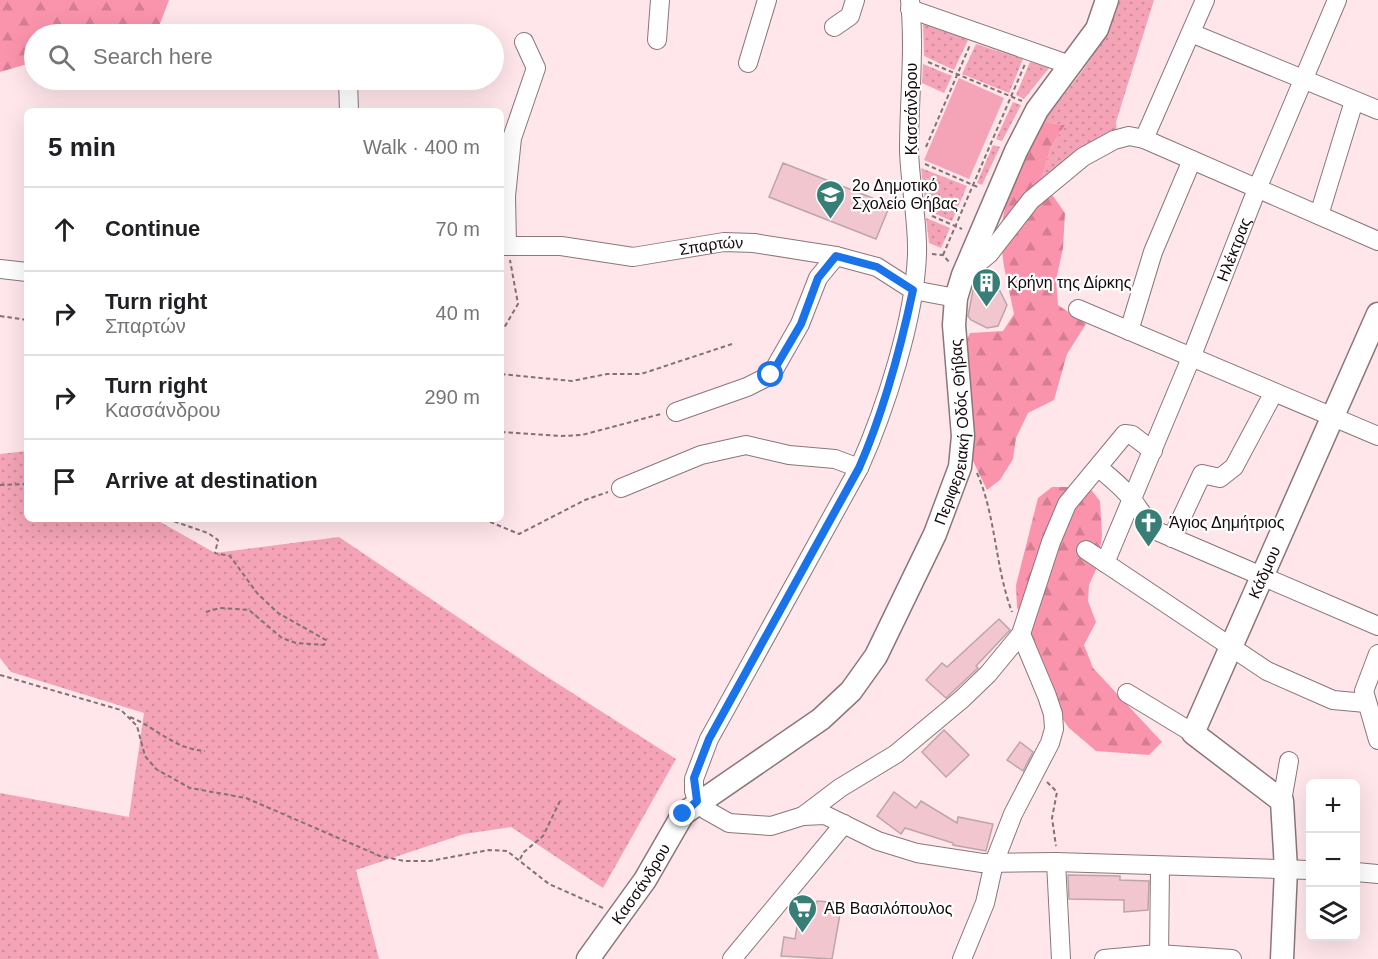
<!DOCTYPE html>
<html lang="en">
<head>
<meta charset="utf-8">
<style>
  body { margin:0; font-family:Helvetica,sans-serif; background:#f6f6f6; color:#202124 }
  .controls { position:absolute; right:18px; bottom:18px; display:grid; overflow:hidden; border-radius:9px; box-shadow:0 6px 24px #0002 }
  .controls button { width:54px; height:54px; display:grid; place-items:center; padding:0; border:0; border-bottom:2px solid #e0e0e0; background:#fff; color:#202124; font:30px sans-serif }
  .stop { position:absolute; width:18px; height:18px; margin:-14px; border:4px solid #1a73e8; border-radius:50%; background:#fff }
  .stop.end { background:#1a73e8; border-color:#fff; box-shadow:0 2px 6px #0008 }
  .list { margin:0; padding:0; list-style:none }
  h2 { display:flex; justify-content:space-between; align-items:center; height:78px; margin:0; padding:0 24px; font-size:26px }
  h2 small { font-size:20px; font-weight:400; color:#757577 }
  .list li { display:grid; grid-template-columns:39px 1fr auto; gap:18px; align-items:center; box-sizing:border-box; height:84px; padding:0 24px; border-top:2px solid #e0e0e0 }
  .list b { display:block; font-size:22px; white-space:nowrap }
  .list p { margin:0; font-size:20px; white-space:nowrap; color:#757577 }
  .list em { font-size:20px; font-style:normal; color:#757577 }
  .icon { flex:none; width:33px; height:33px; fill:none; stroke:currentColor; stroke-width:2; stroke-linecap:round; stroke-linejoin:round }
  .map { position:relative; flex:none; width:1378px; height:959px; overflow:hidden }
  .search { position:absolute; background:#fff; box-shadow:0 6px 24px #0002; left:24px; top:24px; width:480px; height:66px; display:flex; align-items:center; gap:15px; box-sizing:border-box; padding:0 21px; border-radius:33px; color:#757577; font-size:22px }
  .panel { position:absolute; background:#fff; box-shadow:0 6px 24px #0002; left:24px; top:108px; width:480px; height:414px; border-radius:9px }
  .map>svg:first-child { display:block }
  .grass { fill:url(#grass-dots) }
  .forest { fill:url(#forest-firs) }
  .pitch { fill:#f4a4b6 }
  .building { fill:#f2c6cf; stroke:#bca5a9; stroke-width:1.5 }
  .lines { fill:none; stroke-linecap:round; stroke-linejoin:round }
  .minor-casing { stroke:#8b767a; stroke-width:20 }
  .major-casing { stroke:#8b767a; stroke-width:25 }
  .path { stroke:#827275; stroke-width:2; stroke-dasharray:4.5 3; stroke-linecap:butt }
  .minor { stroke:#fff; stroke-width:18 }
  .major { stroke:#fff; stroke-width:22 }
  .route { stroke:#1a73e8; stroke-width:8 }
  .labels { text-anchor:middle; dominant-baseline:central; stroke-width:4.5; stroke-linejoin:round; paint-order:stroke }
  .street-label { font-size:16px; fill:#120a0c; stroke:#fff }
  .poi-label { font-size:16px; fill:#120a0c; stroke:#fff; text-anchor:start }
</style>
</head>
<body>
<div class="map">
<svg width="1378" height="959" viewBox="0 0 1378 959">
  <defs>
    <pattern id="grass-dots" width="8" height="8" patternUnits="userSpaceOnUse" patternTransform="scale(1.5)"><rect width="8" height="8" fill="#f4a4b6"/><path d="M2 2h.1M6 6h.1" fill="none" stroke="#d08c9b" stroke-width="1.8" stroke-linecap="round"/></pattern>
    <pattern id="forest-firs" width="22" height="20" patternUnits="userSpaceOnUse" patternTransform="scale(1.5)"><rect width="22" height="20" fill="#fa94ac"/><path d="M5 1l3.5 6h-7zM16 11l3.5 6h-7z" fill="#d57e93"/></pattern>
  </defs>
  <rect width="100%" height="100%" fill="#ffe6eb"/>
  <path class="grass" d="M1120,0H1154L1116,122L1117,134L1041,179L1051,147L1065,125L1043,122C1073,83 1104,48 1120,0Z
    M923,24L968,40L954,70L924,56Z
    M976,44L1023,59L1009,93L962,74Z
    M1030,62L1049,68L1024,99L1016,95Z
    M923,64L952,76L944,93L922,83Z
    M1013,102L1021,105L1002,141L996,139Z
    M993,145L1000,147L982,185L977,183Z
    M921,168L967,186L952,221L926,210Z
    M926,218L950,228L941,248L929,243Z
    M27,451V519H155L215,553L339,537L541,673L676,759L603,888L511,827L464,834L356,870L379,959H0V793L129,817L144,713L11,672L0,658V454Z"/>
  <path class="forest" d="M0,0H169L156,34H128L78,27L69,34H34V62L0,72Z
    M1043,122L1065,125L1051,147L1041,179L1065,213L1063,248L1056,280L1058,305L1086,324L1067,354L1054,400L1028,413L1016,438L1013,459L1000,480L987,490L973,461L966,341L970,333L1003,331L1014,314C1008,283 997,249 1003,217C1009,184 1028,151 1043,122Z
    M1052,487H1089L1100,501L1102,535L1098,565L1089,585L1088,601L1096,622L1084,645L1093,668L1162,742L1149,755L1096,751L1069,728L1059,714L1027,636L1017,607L1016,585L1038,498Z"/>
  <path class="pitch" d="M959,78L1004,98L969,179L924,160Z"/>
  <path class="building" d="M783,163L890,205L876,239L769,197Z
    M984,283L999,289L1007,305L998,326L987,328L971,320L968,316L973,290Z
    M999,619L1010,630L976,666L978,668L946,698L926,680L942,663L947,667Z
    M944,730L969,755L946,777L922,752Z
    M1020,742L1033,752L1023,771L1007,760Z
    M894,792L916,808L921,801L957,823L958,817L993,824L986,851L953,845V843L905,828L901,834L877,816Z
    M1068,875L1120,876V880L1149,881L1148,910L1124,912V900L1069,899Z
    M817,901L842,903L832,959L781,956L784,937L795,939L800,908L816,911Z"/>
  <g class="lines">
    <defs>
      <g id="minor">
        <path d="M910,0C915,49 909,100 909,150C910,185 918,220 917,254C915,318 885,410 859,468L709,739L694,779V791L697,801L706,810L729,823L771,826L803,816L825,815L878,841L917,853L982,863L1056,862L1310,870"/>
        <path d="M910,9L1070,65"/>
        <path d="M834,27L850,16L855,0"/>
        <path d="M1191,33L1378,110"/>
        <path d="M657,40L660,0"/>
        <path d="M748,63L767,0"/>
        <path d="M348,80L349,111"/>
        <path d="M1144,139L1205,0"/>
        <path d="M1319,215L1354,101"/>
        <path id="s1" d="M501,246H561L633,257L724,242L754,243L836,256L877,267L913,290L956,298"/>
        <path d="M507,246L506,196L512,138L536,68L524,42"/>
        <path d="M0,269L27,272"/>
        <path d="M963,275L989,254L1031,200L1083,157L1114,140L1129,136L1144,139L1378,241"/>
        <path d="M1078,309L1378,436"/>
        <path d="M1129,331L1153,252L1192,160"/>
        <path d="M676,412L747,387L771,375L800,324L818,278L836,256"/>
        <path d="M1099,468C1111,478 1122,487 1131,498C1141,511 1146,522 1159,532L1378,626"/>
        <path d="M621,488L701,455L746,445L789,455L835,459L859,468"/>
        <path d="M1172,538L1202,474L1220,478L1234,467L1273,394"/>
        <path d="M1086,550L1267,671L1333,700L1366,703"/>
        <path id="s2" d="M1105,563L1191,358L1257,189L1337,0"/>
        <path d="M1378,654L1364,691L1378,740"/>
        <path d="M1127,693L1193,733"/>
        <path d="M1282,801L1289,761"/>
        <path d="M803,816L840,788L896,754L962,699L988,674L1021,634L1051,542L1067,504L1125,434L1132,435L1153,451"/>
        <path d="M1056,862L1061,959"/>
        <path d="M1356,872L1378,874"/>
        <path d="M732,959L844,824"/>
        <path d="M962,959L985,903L994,863L1013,814L1050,743L1054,729L1053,714L1047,696L1021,634"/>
        <path d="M1104,959L1158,954L1232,959"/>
        <path d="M1159,959L1160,866"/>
      </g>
      <g id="major">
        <path id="s3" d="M588,959L645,880L683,814L821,719L851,691L876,656L935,534L960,467L963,436L954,325L956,298L963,275L1016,151L1037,110L1097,29L1107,0"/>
        <path id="s4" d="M1282,959L1286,869L1282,801L1193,733L1378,314"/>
      </g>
    </defs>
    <use href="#minor" class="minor-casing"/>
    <use href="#major" class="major-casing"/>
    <path class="path" d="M928,62L1022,101
      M926,147L970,45
      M925,164L980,188
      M932,216L962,229
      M932,254L943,255L950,263
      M943,255L1025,64
      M0,316L27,320
      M501,333L518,304L510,260
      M501,374L572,381L607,374H641L732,344
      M501,432L561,436L582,435L661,414
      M977,473C996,516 995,567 1012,612
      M0,485L27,484
      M167,519L208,533L218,540L215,553L230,556L257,593L278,613L326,640L324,645L296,643L282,638L249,610L220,608L206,612
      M483,519L519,534L585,500L608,492
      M0,675L121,710L137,726L145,756L156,769L190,788L246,798L380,856L404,861H430L489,850L507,851L549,884L603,908
      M130,717C157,728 174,749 205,751
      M1047,782L1057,792L1052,818L1056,846
      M520,859L524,852L543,836L560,801"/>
    <use href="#minor" class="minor"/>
    <use href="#major" class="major"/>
  </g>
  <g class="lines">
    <path class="route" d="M683,814L697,801L694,778L709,739L859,468C884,411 900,351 913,290L877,267L836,256L818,278L801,324L771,375"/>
  </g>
  <defs>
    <symbol id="school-pin" viewBox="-11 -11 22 30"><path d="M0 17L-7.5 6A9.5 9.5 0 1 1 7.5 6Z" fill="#387e76" stroke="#fff"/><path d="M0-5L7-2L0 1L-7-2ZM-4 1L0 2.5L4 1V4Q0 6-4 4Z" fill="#fff"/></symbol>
    <symbol id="building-pin" viewBox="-11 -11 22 30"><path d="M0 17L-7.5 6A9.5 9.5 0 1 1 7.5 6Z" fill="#387e76" stroke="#fff"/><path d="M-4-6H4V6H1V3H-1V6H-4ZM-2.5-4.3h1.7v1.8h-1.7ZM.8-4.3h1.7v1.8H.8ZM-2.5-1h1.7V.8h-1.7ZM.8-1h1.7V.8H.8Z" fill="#fff"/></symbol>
    <symbol id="church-pin" viewBox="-11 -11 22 30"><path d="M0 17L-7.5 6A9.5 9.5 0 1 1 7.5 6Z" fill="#387e76" stroke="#fff"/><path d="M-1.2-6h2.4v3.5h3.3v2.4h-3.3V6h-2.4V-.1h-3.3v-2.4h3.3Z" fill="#fff"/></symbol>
    <symbol id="supermarket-pin" viewBox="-11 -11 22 30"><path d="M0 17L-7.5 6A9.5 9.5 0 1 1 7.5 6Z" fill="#387e76" stroke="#fff"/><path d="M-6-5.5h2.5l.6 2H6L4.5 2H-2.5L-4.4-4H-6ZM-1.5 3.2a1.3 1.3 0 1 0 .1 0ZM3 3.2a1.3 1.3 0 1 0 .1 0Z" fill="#fff"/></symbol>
  </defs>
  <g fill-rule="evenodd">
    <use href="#school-pin" x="814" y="178" width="33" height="45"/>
    <use href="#building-pin" x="970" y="266" width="33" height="45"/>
    <use href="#church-pin" x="1132" y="506" width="33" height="45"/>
    <use href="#supermarket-pin" x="786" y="892" width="33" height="45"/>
  </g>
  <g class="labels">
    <g class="street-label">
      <text transform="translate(911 109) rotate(-90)">Κασσάνδρου</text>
      <text stroke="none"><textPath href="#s1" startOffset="212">Σπαρτών</textPath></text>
      <text stroke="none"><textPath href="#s2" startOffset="339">Ηλέκτρας</textPath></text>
      <text stroke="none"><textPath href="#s3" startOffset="666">Περιφερειακή Οδός Θήβας</textPath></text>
      <text stroke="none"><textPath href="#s4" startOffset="446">Κάδμου</textPath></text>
      <text stroke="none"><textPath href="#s3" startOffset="92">Κασσάνδρου</textPath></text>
    </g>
    <g class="poi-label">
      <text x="852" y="185">2ο Δημοτικό<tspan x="852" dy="18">Σχολείο Θήβας</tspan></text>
      <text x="1007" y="282">Κρήνη της Δίρκης</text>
      <text x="1169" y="522">Άγιος Δημήτριος</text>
      <text x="824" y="908">ΑΒ Βασιλόπουλος</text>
    </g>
  </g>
</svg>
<div class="controls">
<button>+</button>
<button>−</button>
<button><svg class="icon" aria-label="layers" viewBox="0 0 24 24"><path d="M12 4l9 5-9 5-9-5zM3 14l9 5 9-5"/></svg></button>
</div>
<div class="stop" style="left:771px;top:375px"></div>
<div class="stop end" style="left:683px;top:814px"></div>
<div class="search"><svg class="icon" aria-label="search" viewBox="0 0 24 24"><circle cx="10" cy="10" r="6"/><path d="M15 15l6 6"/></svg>Search here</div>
<section class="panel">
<h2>5 min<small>Walk · 400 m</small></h2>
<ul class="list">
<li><svg class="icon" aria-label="ahead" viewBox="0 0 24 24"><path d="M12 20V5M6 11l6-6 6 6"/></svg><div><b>Continue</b></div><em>70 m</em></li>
<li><svg class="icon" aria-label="right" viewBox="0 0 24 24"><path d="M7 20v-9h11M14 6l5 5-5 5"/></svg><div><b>Turn right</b><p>Σπαρτών</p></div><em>40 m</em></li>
<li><svg class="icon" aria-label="right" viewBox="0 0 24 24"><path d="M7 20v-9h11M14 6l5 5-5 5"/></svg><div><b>Turn right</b><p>Κασσάνδρου</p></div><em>290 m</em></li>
<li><svg class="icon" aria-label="arrive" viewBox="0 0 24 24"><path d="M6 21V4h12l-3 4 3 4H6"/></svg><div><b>Arrive at destination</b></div></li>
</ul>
</section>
</div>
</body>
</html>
